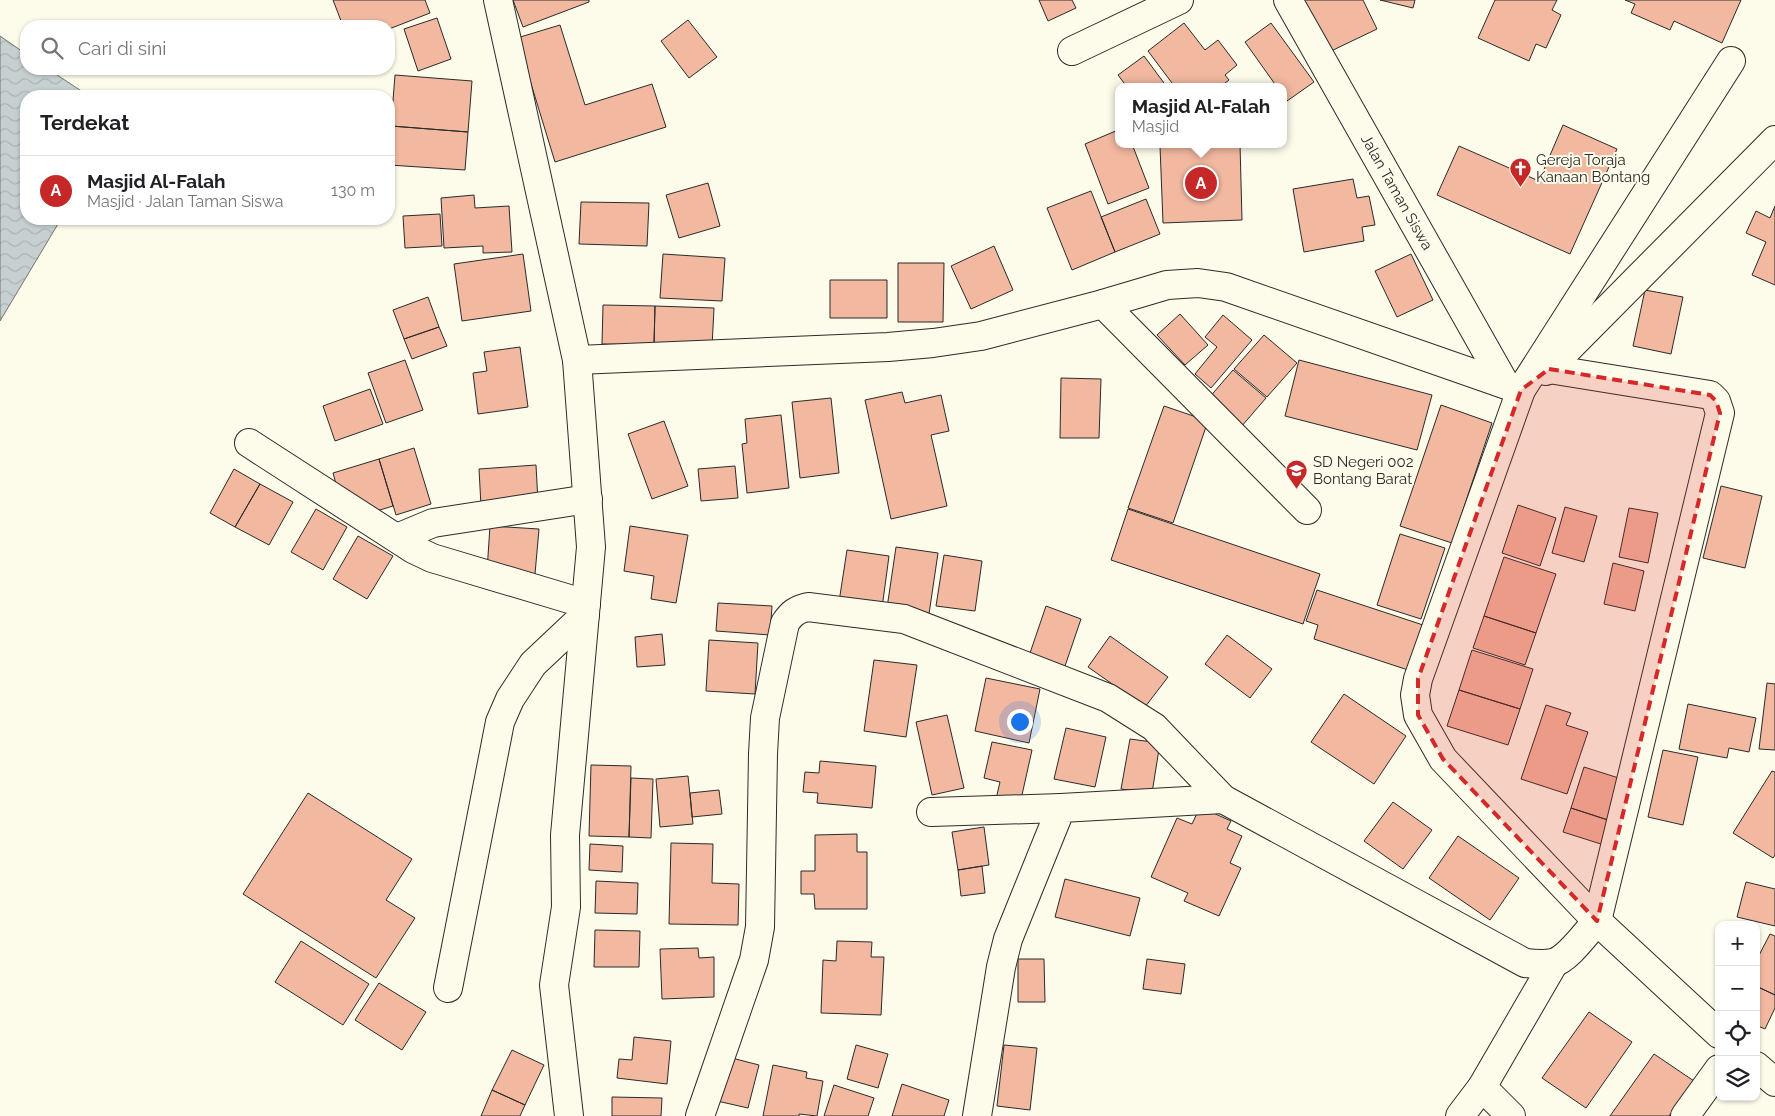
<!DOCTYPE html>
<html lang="id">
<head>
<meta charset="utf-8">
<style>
  body { margin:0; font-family:Raleway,sans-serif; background:#f6f6f6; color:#202124 }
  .controls { position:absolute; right:15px; bottom:15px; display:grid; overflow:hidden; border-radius:10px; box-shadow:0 1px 4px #0004 }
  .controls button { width:45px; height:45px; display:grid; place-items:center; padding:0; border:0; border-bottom:1px solid #e0e0e0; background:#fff; color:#202124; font:25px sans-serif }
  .you { position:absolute; left:1019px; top:721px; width:18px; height:18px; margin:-12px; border:4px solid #fff; border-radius:50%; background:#1a73e8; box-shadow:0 0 0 8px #1a73e833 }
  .badge { display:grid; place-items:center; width:32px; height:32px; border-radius:50%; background:#c62828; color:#fff; font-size:16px; font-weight:700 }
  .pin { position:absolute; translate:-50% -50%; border:2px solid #fff; box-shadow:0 1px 5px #0006 }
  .popup { position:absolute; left:1115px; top:83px; width:172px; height:65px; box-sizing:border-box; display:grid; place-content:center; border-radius:10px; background:#fff; filter:drop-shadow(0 1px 4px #0005); font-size:16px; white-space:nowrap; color:#757577 }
  .popup b { font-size:19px; color:#202124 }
  .popup::after { content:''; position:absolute; left:50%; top:100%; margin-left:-10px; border:10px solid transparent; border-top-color:#fff }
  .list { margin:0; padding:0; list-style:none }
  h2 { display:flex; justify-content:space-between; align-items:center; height:65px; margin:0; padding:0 20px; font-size:21px }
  h2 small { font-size:16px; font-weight:400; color:#757577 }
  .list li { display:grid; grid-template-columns:32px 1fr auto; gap:15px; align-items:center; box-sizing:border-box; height:70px; padding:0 20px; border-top:1px solid #e0e0e0 }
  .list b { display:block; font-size:19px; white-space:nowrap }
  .list p { margin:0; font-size:16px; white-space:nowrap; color:#757577 }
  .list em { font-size:16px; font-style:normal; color:#757577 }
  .icon { flex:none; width:28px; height:28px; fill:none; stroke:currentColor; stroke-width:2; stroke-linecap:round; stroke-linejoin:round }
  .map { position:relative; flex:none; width:1775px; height:1116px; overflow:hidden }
  .search { position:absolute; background:#fff; box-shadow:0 1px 4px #0004; left:20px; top:20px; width:375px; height:55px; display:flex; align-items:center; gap:12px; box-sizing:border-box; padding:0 18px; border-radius:20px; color:#757577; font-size:19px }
  .panel { position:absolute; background:#fff; box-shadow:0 1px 4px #0004; left:20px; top:90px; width:375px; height:135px; border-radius:20px }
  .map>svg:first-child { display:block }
  .water { fill:url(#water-waves); stroke:#74746e }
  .building { fill:#f2b8a0; stroke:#2b2b2b }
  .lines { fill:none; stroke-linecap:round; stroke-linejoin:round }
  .minor-casing { stroke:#2b2b2b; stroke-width:30 }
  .minor { stroke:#fdfbea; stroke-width:28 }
  .marked { fill:#d62828; fill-opacity:0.2; stroke:#d62828; stroke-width:4; stroke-dasharray:10 6; stroke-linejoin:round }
  .labels { text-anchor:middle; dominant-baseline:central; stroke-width:4; stroke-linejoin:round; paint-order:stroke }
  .poi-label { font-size:15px; fill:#2b2b2b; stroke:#fdfbea; text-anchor:start }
  .street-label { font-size:15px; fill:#2b2b2b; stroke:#fdfbea }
</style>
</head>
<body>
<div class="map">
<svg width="1775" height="1116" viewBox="0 0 1775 1116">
  <defs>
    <pattern id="water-waves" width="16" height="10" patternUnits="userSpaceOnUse" patternTransform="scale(1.25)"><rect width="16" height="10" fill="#c7d0d0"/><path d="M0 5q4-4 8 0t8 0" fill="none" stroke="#abb3b3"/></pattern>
  </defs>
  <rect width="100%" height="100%" fill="#fdfbea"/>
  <path class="water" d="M0,36L26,54V69H48L89,96H26V219H61L0,321Z"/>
  <path class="building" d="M333,0H425L430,13L389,29V26H343Z
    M513,0H589V2L523,27Z
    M1039,0H1072L1076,8L1048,21Z
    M1303,0H1363L1377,29L1329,52Z
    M1380,0H1415L1413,8Z
    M1495,0H1557L1552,10L1561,15L1546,48L1536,44L1529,61L1478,38Z
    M1625,0H1741L1722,43L1674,21L1670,30L1631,13L1635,4Z
    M437,18L451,59L418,71L404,29Z
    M688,20L717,57L689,78L661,41Z
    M1184,23L1205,50L1218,40L1237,65L1225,75L1229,80L1220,87H1175L1148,51Z
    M1271,23L1314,82L1287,101L1284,96V87H1277L1245,42Z
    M560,25L585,105L652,84L666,127L555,162L517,38Z
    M1144,56L1164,83L1159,87H1127L1118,75Z
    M395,75L472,81L468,132L391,126Z
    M1563,125L1617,149L1570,254L1437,195L1459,146L1539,181Z
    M391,126L468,132L465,170L389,165Z
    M1118,130V144H1132L1149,188L1108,204L1085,144Z
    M1204,144H1240L1242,220L1163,223L1160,146Z
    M1353,179L1357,198L1369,196L1375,225L1362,227L1364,241L1304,252L1293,189Z
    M708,183L720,226L679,238L666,195Z
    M1091,191L1115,252L1072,270L1047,208Z
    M474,195L475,208L509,206L512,252L483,253V246L444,248L441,198Z
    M1146,199L1160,234L1115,252L1101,217Z
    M581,202L649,203L647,246L579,244Z
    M1775,206V285L1752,275L1766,242L1746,233L1756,211L1770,218Z
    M440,214L442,246L405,248L403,216Z
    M994,246L1013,290L971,309L951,266Z
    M523,254L531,311L462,321L454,264Z
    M663,254L725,258L722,301L660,298Z
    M1411,254L1433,300L1397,317L1375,271Z
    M898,263H944L943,322H898Z
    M830,280H887V318H830Z
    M1645,290L1683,297L1671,354L1633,346Z
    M428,297L439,327L404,339L393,310Z
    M603,305L655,306L654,345L602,344Z
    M655,306L714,308L712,347L654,345Z
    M1180,314L1208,345L1185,365L1157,335Z
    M1223,315L1252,340L1211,388L1195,374L1217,347L1205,337Z
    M439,327L447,346L412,359L404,339Z
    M1264,335L1297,363L1267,397L1234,369Z
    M520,347L528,407L478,414L473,373L487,371L484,352Z
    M405,360L423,410L386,423L368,373Z
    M1299,360L1432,395L1417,450L1285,416Z
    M1233,370L1266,398L1241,427L1208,399Z
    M1061,378L1101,379L1099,438H1060Z
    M370,389L383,424L335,441L323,406Z
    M902,392L905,403L941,395L949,431L931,435L947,506L891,519L865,400Z
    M831,398L839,473L800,478L792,402Z
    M1441,405L1492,423L1452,543L1400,526Z
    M1164,406L1208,421L1173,523L1128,508Z
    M781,415L789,488L747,493L742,444L747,443L745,419Z
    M664,421L688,486L652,499L628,434Z
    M414,448L431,504L396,515L379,459Z
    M379,459L393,506L367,514L340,498L333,473Z
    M536,465L538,502L481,506L479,469Z
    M735,466L738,498L701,501L698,469Z
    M234,469L260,484L235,527L210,513Z
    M260,484L293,502L269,545L235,527Z
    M1721,486L1762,496L1745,568L1703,558Z
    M1518,505L1556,518L1540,566L1502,553Z
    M1565,507L1597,516L1584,562L1552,553Z
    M1629,508L1658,513L1648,563L1619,557Z
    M316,509L347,527L323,570L291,552Z
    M1128,509L1320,574L1303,624L1111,560Z
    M490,526L539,529L535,574L487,571Z
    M630,526L688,535L676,603L651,599L654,576L624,571Z
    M1400,534L1445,548L1421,619L1377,605Z
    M358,536L393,556L367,599L333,579Z
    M896,547L938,553L929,614L887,608Z
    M847,550L889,556L882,608L839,602Z
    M944,555L982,561L975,611L936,606Z
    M1504,557L1556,574L1536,633L1484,616Z
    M1613,563L1644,571L1635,611L1604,604Z
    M1317,590L1423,625L1408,670L1314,639L1318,625L1306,621Z
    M718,603L772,606L770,635L716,631Z
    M1046,606L1081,619L1064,669L1029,656Z
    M1484,616L1536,633L1525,665L1473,648Z
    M662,634L665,665L637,667L635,637Z
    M1227,635L1272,669L1250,698L1205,664Z
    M1110,636L1168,677L1145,707L1088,667Z
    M709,640L758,643L755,694L706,691Z
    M1472,650L1533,669L1520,709L1459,690Z
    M874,660L917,665L906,737L864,731Z
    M986,678L1040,689L1029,743L975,731Z
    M1767,683L1775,684V750L1759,749Z
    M1459,690L1520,709L1508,745L1447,726Z
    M1344,694L1406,736L1374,784L1311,742Z
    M1688,704L1756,718L1749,752L1729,748L1727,758L1679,749Z
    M1546,705L1571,713L1566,725L1588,732L1567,794L1521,779Z
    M947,715L964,788L932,795L916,722Z
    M1066,728L1106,737L1095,787L1054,779Z
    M1130,739L1160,743L1152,793L1121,789Z
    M992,742L1032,750L1020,804L996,799L1000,782L984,778Z
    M1663,750L1698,757L1683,825L1648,817Z
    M820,761L876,766L872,808L817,803L818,793L803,792L805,772L819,773Z
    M591,765L631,766L629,837L589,836Z
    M1584,767L1625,780L1611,821L1571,808Z
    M1772,771L1775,772V855L1773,858L1733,833Z
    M688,776L693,824L660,827L656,779Z
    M631,778L653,779L651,838L629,837Z
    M719,790L722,814L692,817L690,793Z
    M308,793L412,859L386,900L415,918L376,978L243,894Z
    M1393,802L1432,830L1403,869L1364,841Z
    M1200,807L1231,821L1227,829L1242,836L1230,863L1241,868L1219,916L1184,901L1188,893L1151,877L1177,818L1192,824Z
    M1571,808L1611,821L1604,845L1563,832Z
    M984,827L989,865L958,870L952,832Z
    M857,834V852H867V909H815L814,894H801V871H815V835Z
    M1458,836L1519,878L1490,920L1429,878Z
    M671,843L713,844L712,883L739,884L738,925L669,924Z
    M590,844L623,846L622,872L589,870Z
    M982,866L985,893L961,896L958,870Z
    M1065,879L1140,898L1130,936L1055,917Z
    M596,881L638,883L637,914L595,913Z
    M1746,882L1775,889V926L1737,917Z
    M595,930L640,931L639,967H594Z
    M1770,934L1775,936V995L1756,986V961Z
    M301,941L369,984L343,1025L275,982Z
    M837,941L872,942L871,957H884L881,1015L821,1013L823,960L836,961Z
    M698,948L699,958L714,957V997L662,999L660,949Z
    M1018,959H1044L1045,1002H1018Z
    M1147,959L1185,964L1181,994L1143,989Z
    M379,983L426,1012L402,1050L355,1020Z
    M1756,986L1775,995V1008L1765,1029L1756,1025Z
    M1589,1012L1632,1042L1586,1108L1542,1078Z
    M634,1037L671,1041L667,1084L617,1078L619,1059L632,1060Z
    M856,1045L888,1054L878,1088L847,1079Z
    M1004,1045L1037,1048L1030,1110L997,1106Z
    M512,1050L544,1065L525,1105L492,1090Z
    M1654,1054L1694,1081L1669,1116H1610Z
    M728,1057L759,1065L748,1108L717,1101Z
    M773,1065L807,1072L806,1078L823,1081L817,1116L799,1114V1116H763Z
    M902,1084L949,1100L944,1116H892Z
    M834,1085L874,1098L868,1116H824Z
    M492,1090L525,1105L520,1116H481Z
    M612,1097L662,1098L661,1116H612Z"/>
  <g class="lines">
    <defs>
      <g id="minor">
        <path d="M498,0L577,360L591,547L565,835L566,907L554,985L569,1116"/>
        <path id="s1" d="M1288,0L1505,384"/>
        <path d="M1072,51L1179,0"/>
        <path d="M1103,304L1307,510"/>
        <path d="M577,360L888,347L933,343L981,336L1103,304L1167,285L1198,283L1226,287L1521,390"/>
        <path d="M1546,371L1775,140"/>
        <path d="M249,443L413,549L432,558L586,604"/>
        <path d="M397,538L433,523L588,499"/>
        <path d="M931,812L1061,808"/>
        <path d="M448,988L500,722L510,699L533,664L585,615"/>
        <path d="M1719,1034L1597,921L1443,759L1418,715L1415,695L1418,679L1521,390L1731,61"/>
        <path d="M1756,1066L1775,1082"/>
        <path d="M1482,1087L1511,1116"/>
        <path d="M700,1116L754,960L760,927L763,754L765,718L785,623C792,613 796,610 808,607L904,619L1108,698L1154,727L1223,799L1525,963C1534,964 1544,965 1553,963C1568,959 1586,933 1597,921L1720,413L1716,401L1710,395L1549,369"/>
        <path d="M977,1116L1001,967L1008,939L1061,808L1223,799"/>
        <path d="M1460,1116L1482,1087L1554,963"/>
        <path d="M1685,1116L1719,1069"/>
      </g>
    </defs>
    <use href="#minor" class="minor-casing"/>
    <use href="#minor" class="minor"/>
  </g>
  <path class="marked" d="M1549,369L1710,395L1716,401L1720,413L1597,921L1443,759L1418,715V679L1521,390Z"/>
  <defs>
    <symbol id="church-pin" viewBox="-11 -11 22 30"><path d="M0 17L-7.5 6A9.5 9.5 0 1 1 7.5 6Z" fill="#c62828" stroke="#fdfbea"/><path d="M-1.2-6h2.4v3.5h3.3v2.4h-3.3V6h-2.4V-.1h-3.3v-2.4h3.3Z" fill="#fff"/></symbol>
    <symbol id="school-pin" viewBox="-11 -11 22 30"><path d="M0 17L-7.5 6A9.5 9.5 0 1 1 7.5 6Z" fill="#c62828" stroke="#fdfbea"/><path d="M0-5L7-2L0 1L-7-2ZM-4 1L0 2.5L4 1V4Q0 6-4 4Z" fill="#fff"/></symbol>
  </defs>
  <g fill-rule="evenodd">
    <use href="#church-pin" x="1508" y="156" width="25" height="34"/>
    <use href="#school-pin" x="1284" y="458" width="25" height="34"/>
  </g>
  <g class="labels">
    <g class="poi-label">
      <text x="1536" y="160">Gereja Toraja<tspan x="1536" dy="17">Kanaan Bontang</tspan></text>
      <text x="1313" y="462">SD Negeri 002<tspan x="1313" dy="17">Bontang Barat</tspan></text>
    </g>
    <g class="street-label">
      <text stroke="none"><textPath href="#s1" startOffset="221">Jalan Taman Siswa</textPath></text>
    </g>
  </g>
</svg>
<div class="controls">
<button>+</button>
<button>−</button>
<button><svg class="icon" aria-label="locate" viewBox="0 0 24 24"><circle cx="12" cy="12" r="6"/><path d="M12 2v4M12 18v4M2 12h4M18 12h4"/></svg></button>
<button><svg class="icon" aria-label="layers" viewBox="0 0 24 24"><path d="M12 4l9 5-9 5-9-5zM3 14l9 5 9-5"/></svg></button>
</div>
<div class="you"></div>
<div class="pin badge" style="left:1201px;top:183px">A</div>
<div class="popup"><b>Masjid Al-Falah</b>Masjid</div>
<div class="search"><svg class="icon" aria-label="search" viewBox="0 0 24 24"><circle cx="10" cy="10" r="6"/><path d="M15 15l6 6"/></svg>Cari di sini</div>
<section class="panel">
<h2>Terdekat<small></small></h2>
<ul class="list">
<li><span class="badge">A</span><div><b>Masjid Al-Falah</b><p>Masjid · Jalan Taman Siswa</p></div><em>130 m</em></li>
</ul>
</section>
</div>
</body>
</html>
